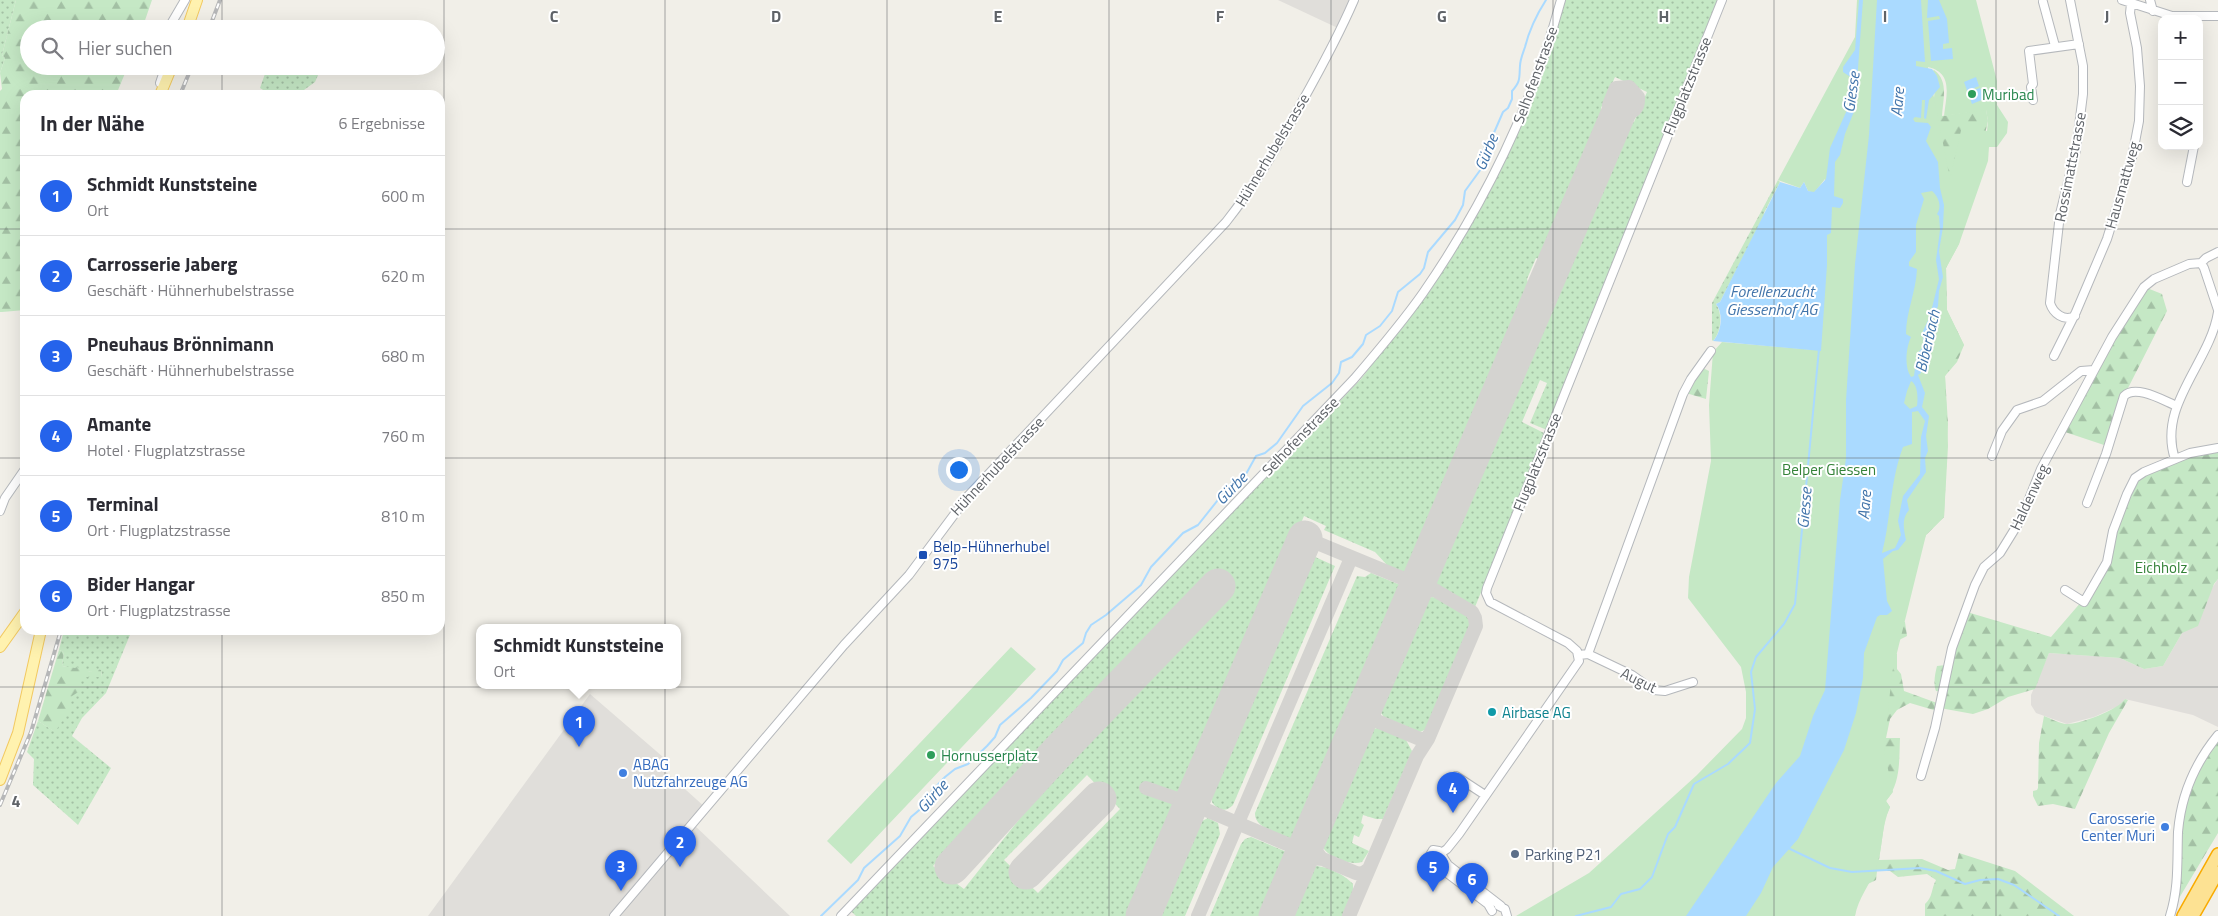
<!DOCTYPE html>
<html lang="de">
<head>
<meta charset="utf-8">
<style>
  body { margin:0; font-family:"Titillium Web",sans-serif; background:#f2f2f3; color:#2b2b33 }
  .controls { position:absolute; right:15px; top:15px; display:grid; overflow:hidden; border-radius:10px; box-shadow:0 5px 20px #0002 }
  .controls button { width:45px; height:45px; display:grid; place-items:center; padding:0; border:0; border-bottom:1px solid #e1e1e2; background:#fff; color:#2b2b33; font:25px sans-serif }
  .you { position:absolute; left:958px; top:469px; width:18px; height:18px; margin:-12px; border:4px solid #fff; border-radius:50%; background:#1a73e8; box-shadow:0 0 0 8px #1a73e833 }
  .badge { display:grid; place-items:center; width:32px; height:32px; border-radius:50%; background:#2563eb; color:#fff; font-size:16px; font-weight:700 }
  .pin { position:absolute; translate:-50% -41px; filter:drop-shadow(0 1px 2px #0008) }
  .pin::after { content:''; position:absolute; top:26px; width:18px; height:15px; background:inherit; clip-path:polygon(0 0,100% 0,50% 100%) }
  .popup { position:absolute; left:476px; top:624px; width:205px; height:65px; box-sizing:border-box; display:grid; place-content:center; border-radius:10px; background:#fff; filter:drop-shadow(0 1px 4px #0005); font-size:16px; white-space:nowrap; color:#7c7c81 }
  .popup b { font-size:19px; color:#2b2b33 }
  .popup::after { content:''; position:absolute; left:50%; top:100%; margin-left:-10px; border:10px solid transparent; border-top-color:#fff }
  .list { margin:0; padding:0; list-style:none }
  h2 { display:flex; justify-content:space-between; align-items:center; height:65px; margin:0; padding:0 20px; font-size:21px }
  h2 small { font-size:16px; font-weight:400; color:#7c7c81 }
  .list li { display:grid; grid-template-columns:32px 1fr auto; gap:15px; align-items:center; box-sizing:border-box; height:80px; padding:0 20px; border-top:1px solid #e1e1e2 }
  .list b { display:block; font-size:19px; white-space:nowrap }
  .list p { margin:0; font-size:16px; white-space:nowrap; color:#7c7c81 }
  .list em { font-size:16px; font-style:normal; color:#7c7c81 }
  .icon { flex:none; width:28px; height:28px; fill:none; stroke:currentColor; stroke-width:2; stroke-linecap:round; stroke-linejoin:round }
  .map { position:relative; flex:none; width:2218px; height:916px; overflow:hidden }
  .search { position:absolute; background:#fff; box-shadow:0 5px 20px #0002; left:20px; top:20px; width:425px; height:55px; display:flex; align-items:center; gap:12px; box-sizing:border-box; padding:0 18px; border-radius:28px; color:#7c7c81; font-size:19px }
  .panel { position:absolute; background:#fff; box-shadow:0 5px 20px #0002; left:20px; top:90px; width:425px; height:545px; border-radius:15px }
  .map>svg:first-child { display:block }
  .industrial { fill:#e0deda }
  .grass { fill:url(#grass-dots); fill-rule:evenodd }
  .forest { fill:url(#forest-firs) }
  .green { fill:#c5e8c5; fill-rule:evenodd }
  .water { fill:#aadaff; fill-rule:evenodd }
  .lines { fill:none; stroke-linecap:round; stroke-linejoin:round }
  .stream { stroke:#aadaff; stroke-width:2 }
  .taxiway { stroke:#d4d3d0; stroke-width:14 }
  .runway { stroke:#d4d3d0; stroke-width:35 }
  .minor-casing { stroke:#b5b8bc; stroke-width:10 }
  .major-casing { stroke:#f2c960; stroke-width:12 }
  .highway-casing { stroke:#f9ab00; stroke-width:14 }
  .minor { stroke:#fff; stroke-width:8 }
  .major { stroke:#fff2af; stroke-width:10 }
  .highway { stroke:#fde293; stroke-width:11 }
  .rail-casing { stroke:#b6b7b8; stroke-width:4 }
  .rail { stroke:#fff; stroke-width:2; stroke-dasharray:5.5; stroke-linecap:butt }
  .grid { fill:none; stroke:#5f6368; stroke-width:1; stroke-opacity:0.55 }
  .leisure-dot { fill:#2e9e5b; stroke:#fff; stroke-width:2 }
  .transit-dot { fill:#1a4fb4; stroke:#fff; stroke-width:2 }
  .culture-dot { fill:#0f9aa8; stroke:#fff; stroke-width:2 }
  .shop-dot { fill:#3f7fe0; stroke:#fff; stroke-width:2 }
  .service-dot { fill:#5c6f8a; stroke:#fff; stroke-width:2 }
  .labels { text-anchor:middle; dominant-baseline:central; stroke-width:4; stroke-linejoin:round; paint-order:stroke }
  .street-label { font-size:15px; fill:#5f6368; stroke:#fff }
  .leisure-label { font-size:15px; fill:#27864d; stroke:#fff; text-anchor:start }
  .park-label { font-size:15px; fill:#348238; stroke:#fff }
  .transit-label { font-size:15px; fill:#164399; stroke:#fff; text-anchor:start }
  .culture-label { font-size:15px; fill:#0d838f; stroke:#fff; text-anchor:start }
  .shop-label { font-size:15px; fill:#366cbe; stroke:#fff; text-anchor:start }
  .service-label { font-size:15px; fill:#4e5e75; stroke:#fff; text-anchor:start }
  .water-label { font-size:16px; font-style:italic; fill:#4174aa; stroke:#fff }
  .grid-label { font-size:16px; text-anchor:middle; font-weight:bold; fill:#5f6368; stroke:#fff; stroke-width:4; stroke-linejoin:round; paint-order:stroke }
</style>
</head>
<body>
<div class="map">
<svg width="2218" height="916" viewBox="0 0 2218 916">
  <defs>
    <pattern id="grass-dots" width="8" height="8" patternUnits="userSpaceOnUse" patternTransform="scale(1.25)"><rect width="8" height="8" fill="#c5e8c5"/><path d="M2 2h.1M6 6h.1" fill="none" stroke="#a3c0a4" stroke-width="1.8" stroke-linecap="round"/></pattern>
    <pattern id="forest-firs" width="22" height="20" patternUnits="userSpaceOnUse" patternTransform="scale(1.25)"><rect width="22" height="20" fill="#c5e8c5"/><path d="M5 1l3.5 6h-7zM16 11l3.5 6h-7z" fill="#a3c0a4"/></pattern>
  </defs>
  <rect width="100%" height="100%" fill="#f1efe8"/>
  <path class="industrial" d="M1278,0H1354L1342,30Z
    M2218,579V727L2193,715L2125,699L2121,705L2094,717L2067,724L2036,713L2031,705V695L2049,653L2120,658L2144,669L2163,666L2182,633Z
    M590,694L663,757L666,772L706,808L693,824L790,916H428Z"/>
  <path class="grass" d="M0,0H16L2,55L5,58L0,73Z
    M1564,0H1720L1682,90L1680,99L1547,430L1530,423L1547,383L1540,380L1522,422L1546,434L1475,607L1435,586L1433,582L1434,576L1549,306L1568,272L1564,270L1626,126L1634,122L1647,92L1615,77L1601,108L1603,119L1543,261L1536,258L1527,279L1530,289L1407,577L1387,565L1375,552L1324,530L1326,526L1304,516L1133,916H856L850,910L1361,379L1419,304L1482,205ZM1214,569L1231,587L1067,759L964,889L933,866ZM1087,775L1120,809L1038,893L1004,860Z
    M270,66H322L315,82L297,95H271L260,88L267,68Z
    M1778,180L1780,182L1764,213L1765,215L1720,302L1716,304C1723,314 1721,333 1713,341L1712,340V303Z
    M1313,556L1335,566L1233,805C1226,813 1217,810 1212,802L1211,794Z
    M1371,573L1403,586L1295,840C1282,835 1254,829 1255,813L1357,576L1365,577Z
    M1432,597C1445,599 1471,611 1472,625L1429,728L1420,732L1384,717L1381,713L1379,705L1421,606L1426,599Z
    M64,630H132L106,693L82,718L72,736L111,768L78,825L33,785L34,759L27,752L38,721L54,731L79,677H102L101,670L96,669L91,672L62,666L64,652L59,650Z
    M1379,728L1406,740L1412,751L1383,819H1376L1363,815L1361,823L1364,825L1359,837L1354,835L1352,843L1369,851L1362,862C1349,866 1324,856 1321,843L1366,735L1371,729Z
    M1208,818L1218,823L1220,834L1185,916H1159L1197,827L1200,822Z
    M1251,837L1289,853L1262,916H1210L1241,844L1245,839Z
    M1315,866C1327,866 1345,875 1353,884V890L1342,916H1289L1309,870Z"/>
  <path class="forest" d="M16,0H152L142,29H29V66H128L116,95H25V310L2,312H0V91L2,89L0,73L5,58L2,55Z
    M1934,70C1949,81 1943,99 1942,116L1986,109L1988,121L1959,244L1946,268L1947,310L1964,345L1957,362L1945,376L1948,424L1944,517L1926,535L1895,617L1905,622L1907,636L1893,643L1895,653L1897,654V669L1901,674L1904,691L1937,703V711L1910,703L1897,710L1890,719L1886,738H1900C1899,760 1901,783 1886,801L1890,807L1885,819L1879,860L1922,859L1948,870L1955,869L1959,853L2015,871L2074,916H1925V904C1933,897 1931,889 1936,880L1927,874L1898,877L1890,871H1877L1876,880C1856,889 1857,895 1855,916H1746L1931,127L1935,88L1929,74Z
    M2147,288L2162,294L2167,311L2124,396L2107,446L2065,432L2137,300Z
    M1703,368L1709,371L1706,399L1686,393Z
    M2218,449V579L2214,584L2198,626L2182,633L2163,666L2144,669L2120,658L2049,653L2035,689L2008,697L1988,709L1973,714L1940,708L1943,692L1936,691C1933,684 1935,674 1937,666L1946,665L1967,612L2051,637L2088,594L2106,562L2111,539L2136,479L2174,460Z
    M59,650L64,652L62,666L75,668L77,667L91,672L95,668L101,670L102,677H79L80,691L72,696L70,709L55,732L38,721Z
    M2125,699L2128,700L2109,733L2075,809L2053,804L2038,806L2033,796V791L2037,790L2038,788L2039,743L2044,716C2050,718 2060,724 2067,724C2080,724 2118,710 2125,699Z
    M2218,732V833L2178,900C2181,879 2178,858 2180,837C2184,793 2197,770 2218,732Z"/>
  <path class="green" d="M1857,0H1976L1997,81V105L2008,122L2007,133L1997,147H1989L1988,161L1959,244L1946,268L1947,310L1964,345L1945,376L1948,446L1944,517L1926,535L1892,673L1884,751L1893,792L1886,801L1890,807C1881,827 1883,848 1876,869C1870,884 1858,899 1855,916H1516L1589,873L1697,775L1742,729L1746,718V692L1741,667L1688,598L1689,577L1711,461L1709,405L1713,352L1722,342L1815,350L1818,264L1823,236L1825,179L1814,193L1808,191L1804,182L1800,188L1778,180L1855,37ZM1928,67C1954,73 1946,96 1944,116L1986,110L1988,121L1987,131L1962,126L1950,179Z
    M1011,647L1036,669L851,864L827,841Z"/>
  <path class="water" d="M1859,0H1863L1855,109L1845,134L1840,155L1835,162L1834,196L1843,199V203L1840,208L1832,207L1831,233L1827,235V265L1821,351L1713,341C1721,333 1724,314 1716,304L1720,302L1780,182L1800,188L1804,182L1808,191L1814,192L1826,179L1830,148L1847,110L1852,78L1843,72V67L1855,50Z
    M1877,0H1921L1925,62L1916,61V66L1932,69L1937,76L1940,87L1929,100L1926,119L1924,118L1925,100H1922L1921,118L1915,117L1913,119L1915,122L1928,123L1931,127L1926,141L1938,162L1940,188L1944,205L1943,227L1939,251L1943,277L1939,291L1938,306L1929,329L1926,349L1922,354L1921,373L1918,375L1925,393L1922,407L1929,416L1926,436L1928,451L1925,458L1926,472L1907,500L1909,510C1901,519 1904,530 1906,540L1898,550L1893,551L1883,559L1887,601L1892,611L1887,615H1880L1877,617L1864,653L1863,678L1856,713L1844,750L1798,839L1773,867L1761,893L1746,916H1686L1776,783L1800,756L1813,716L1825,690L1840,500L1846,458V400L1855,264L1869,135ZM1932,191C1939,197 1942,207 1937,214L1939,216L1940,230L1936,260L1939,279L1930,316L1923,331V347L1917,354L1914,376L1911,377C1904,367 1906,348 1911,337L1906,334C1906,312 1916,292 1917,269L1909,266V262L1916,252V225L1924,199L1921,193ZM1911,381C1918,385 1918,398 1917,406L1910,409L1904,403L1907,391ZM1918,411L1925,421L1921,437L1920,474L1903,496L1898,521L1901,535L1895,548L1882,553C1891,518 1890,481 1903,447L1912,444V412Z
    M1928,0H1939L1947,19L1949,43L1943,44V49L1952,48L1953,59L1931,61L1928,21L1940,19L1939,16L1927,18Z
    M1976,77L1979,86L1974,88L1975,90L1980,88L1984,99L1972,104L1964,82Z"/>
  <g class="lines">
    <path class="stream" d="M1788,848L1830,868L1852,872L1920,868L1936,871L1965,884L1980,880L1998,879L2014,885L2059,916
      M821,916L858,880L864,868L900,836L911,817L930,801L931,792L945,777L955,769L968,764L987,746L995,737L1000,725L1031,698L1057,671L1063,660L1083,643L1086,633L1091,625L1106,615L1141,585L1151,567L1183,533L1198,525L1233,481L1246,474L1256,456L1265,453L1277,443L1303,406L1332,383L1339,373L1341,362L1352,357L1363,344L1366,335L1380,326L1392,311L1398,292L1420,274L1424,268L1428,252L1455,220L1463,205L1465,191L1481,169V158L1485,146L1493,135L1503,112L1508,108L1512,99V91C1521,81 1519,78 1520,66C1520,60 1523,53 1525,47C1529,31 1537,14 1546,0
      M1576,916L1611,907L1621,894L1640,889L1652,877L1668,834L1675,827L1694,784L1728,764L1750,743L1755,709L1751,672L1756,657L1784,624L1795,604L1819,349"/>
    <path class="taxiway" d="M1611,130L1609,105L1616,88L1629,87L1638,97C1639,114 1628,112 1616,118
      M1305,538L1431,590
      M1411,602L1418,592L1431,590
      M1368,699L1369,713L1377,721L1420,739H1426L1429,735
      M1355,731L1365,721H1377
      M1146,788L1192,804L1356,873L1362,874L1369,869
      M1312,830V846L1321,858
      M1294,873C1301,862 1309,857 1323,859
      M1198,916L1351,558
      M1349,916L1417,756L1428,739L1476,626L1475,618L1472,612L1426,585L1423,576L1427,561"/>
    <path class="runway" d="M952,867L1056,754L1218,586
      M1026,872L1099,799
      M1143,916L1305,538
      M1276,916L1624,100"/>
    <defs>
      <path id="minor" d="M2070,0L2083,66V94L2076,150L2060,214L2050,303C2053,313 2064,322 2075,316
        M2122,0L2172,16H2218
        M2150,0L2153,11
        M2043,2L2055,46
        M168,29L185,0
        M160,83L163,74L161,66
        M2033,100L2031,87L2033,84L2029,51L2079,44
        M2187,182L2194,146
        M2201,263L2204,268L2218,310
        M2201,263L2206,258L2218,252
        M2054,356L2076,312L2107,239L2132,158L2139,121L2140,86L2137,48L2130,13L2131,4
        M1992,456L2002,431L2017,410L2043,401L2081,371L2094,370
        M2175,459C2157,405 2210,363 2218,312
        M2087,503L2106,454L2124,396C2136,384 2164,401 2177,406
        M0,511L5,498L25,469
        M2065,590L2084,602L2107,562L2113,531L2127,494L2135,478L2144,472L2190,453L2218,448
        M1588,654L1632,675L1653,690L1665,691L1693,682
        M1579,655L1588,654L1683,394L1691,379L1711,351
        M1456,776L1485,795
        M1921,776L1935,728L1952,648L1975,585L1984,567L2000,553L2021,519L2041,469L2112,337L2144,287L2154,279L2189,264L2201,263
        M1441,853L1447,849L1459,834L1579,661L1577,651L1568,643L1490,602L1486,593L1487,588L1722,0
        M1441,857L1436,861L1431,860L1430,855L1433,850L1439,851L1448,865L1501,906
        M1436,861L1443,870L1488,904L1492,911
        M1499,906L1505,909L1507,916
        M614,916L844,645L909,575L968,496L1226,222C1256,184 1279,144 1302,102C1321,68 1339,35 1354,0
        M841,916L1354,379C1378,351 1402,323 1423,293C1484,205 1533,104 1561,0
        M2170,916C2179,888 2177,861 2178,832C2181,796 2195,763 2218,735"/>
      <path id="major" d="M187,29L197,0
        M160,95L172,66
        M0,647L25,612
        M0,780L18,733L41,630"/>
      <path id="highway" d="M2183,916L2218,854
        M2193,916L2218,872"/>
    </defs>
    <use href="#minor" class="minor-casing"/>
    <use href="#major" class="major-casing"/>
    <use href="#highway" class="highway-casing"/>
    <use href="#minor" class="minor"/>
    <use href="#major" class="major"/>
    <use href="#highway" class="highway"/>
    <defs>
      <path id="rail" d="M209,29L220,0
        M180,95L192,66
        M0,805L31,732L61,630"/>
    </defs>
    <use href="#rail" class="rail-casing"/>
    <use href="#rail" class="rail"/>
  </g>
  <path class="grid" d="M222,0V29M444,0V916M665,0V916M887,0V916M1109,0V916M1331,0V916M1553,0V916M1774,0V916M1996,0V916M222,66V95M0,229H25M440,229H2218M0,458H25M440,458H2218M222,630V916M0,687H2218"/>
  <g class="leisure-dot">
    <circle cx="1972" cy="94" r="5"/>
    <circle cx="931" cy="755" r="5"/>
  </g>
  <rect class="transit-dot" x="918" y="550" width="10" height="10" rx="2.5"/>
  <circle class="culture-dot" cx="1492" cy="712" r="5"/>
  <g class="shop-dot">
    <circle cx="623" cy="773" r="5"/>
    <circle cx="2165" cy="827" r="5"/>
  </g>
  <circle class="service-dot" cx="1515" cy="854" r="5"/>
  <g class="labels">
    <g class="street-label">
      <text transform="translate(1535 75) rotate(-70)">Selhofenstrasse</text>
      <text transform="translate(1687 86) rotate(-68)">Flugplatzstrasse</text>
      <text transform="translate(1272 150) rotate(-59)">Hühnerhubelstrasse</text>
      <text transform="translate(2070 167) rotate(-79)">Rossimattstrasse</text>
      <text transform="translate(2122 185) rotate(-74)">Hausmattweg</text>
      <text transform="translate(1300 436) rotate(-46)">Selhofenstrasse</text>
      <text transform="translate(1537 462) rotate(-68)">Flugplatzstrasse</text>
      <text transform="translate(997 466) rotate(-47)">Hühnerhubelstrasse</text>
      <text transform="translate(2029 497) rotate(-65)">Haldenweg</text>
      <text transform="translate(1639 680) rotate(26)">Augut</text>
    </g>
    <g class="leisure-label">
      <text x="1982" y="94">Muribad</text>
      <text x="941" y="755">Hornusserplatz</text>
    </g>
    <g class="park-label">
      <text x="1829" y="469">Belper Giessen</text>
      <text x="2161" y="567">Eichholz</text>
    </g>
    <g class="transit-label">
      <text x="933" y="546">Belp-Hühnerhubel<tspan x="933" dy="17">975</tspan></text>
    </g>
    <g class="culture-label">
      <text x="1502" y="712">Airbase AG</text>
    </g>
    <g class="shop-label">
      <text x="633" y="764">ABAG<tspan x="633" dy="17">Nutzfahrzeuge AG</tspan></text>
      <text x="2155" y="818" text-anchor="end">Carosserie<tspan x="2155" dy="17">Center Muri</tspan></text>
    </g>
    <g class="service-label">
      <text x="1525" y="854">Parking P21</text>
    </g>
    <g class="water-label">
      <text transform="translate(1851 92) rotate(-82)">Giesse</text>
      <text transform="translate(1897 102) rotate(-85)">Aare</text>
      <text transform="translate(1486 152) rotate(-68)">Gürbe</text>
      <text x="1772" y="291">Forellenzucht<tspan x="1772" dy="18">Giessenhof AG</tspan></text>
      <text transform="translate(1927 341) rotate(-77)">Biberbach</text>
      <text transform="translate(1231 488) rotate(-46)">Gürbe</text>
      <text transform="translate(1864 505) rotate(-85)">Aare</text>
      <text transform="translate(1804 508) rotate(-85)">Giesse</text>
      <text transform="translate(932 796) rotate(-48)">Gürbe</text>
    </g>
  </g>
  <g class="grid-label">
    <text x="554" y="22">C</text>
    <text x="776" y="22">D</text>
    <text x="998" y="22">E</text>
    <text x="1220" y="22">F</text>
    <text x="1442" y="22">G</text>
    <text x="1664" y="22">H</text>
    <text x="1885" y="22">I</text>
    <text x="2107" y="22">J</text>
    <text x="16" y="807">4</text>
  </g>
</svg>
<div class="controls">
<button>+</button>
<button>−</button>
<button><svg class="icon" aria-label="layers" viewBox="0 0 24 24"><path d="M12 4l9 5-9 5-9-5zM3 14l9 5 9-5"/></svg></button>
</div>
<div class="you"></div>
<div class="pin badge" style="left:579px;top:747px">1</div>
<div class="popup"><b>Schmidt Kunststeine</b>Ort</div>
<div class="pin badge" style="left:680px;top:867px">2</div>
<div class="pin badge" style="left:621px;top:891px">3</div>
<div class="pin badge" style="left:1453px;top:813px">4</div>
<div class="pin badge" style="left:1433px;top:892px">5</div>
<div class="pin badge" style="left:1472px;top:904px">6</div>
<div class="search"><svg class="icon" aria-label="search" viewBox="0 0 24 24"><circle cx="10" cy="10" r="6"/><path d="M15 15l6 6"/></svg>Hier suchen</div>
<section class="panel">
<h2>In der Nähe<small>6 Ergebnisse</small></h2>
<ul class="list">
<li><span class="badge">1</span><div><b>Schmidt Kunststeine</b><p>Ort</p></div><em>600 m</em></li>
<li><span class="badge">2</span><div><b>Carrosserie Jaberg</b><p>Geschäft · Hühnerhubelstrasse</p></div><em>620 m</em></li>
<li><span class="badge">3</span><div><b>Pneuhaus Brönnimann</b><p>Geschäft · Hühnerhubelstrasse</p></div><em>680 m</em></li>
<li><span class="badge">4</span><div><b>Amante</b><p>Hotel · Flugplatzstrasse</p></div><em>760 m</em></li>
<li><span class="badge">5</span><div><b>Terminal</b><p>Ort · Flugplatzstrasse</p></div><em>810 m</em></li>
<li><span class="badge">6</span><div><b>Bider Hangar</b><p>Ort · Flugplatzstrasse</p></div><em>850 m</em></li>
</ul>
</section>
</div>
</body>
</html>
